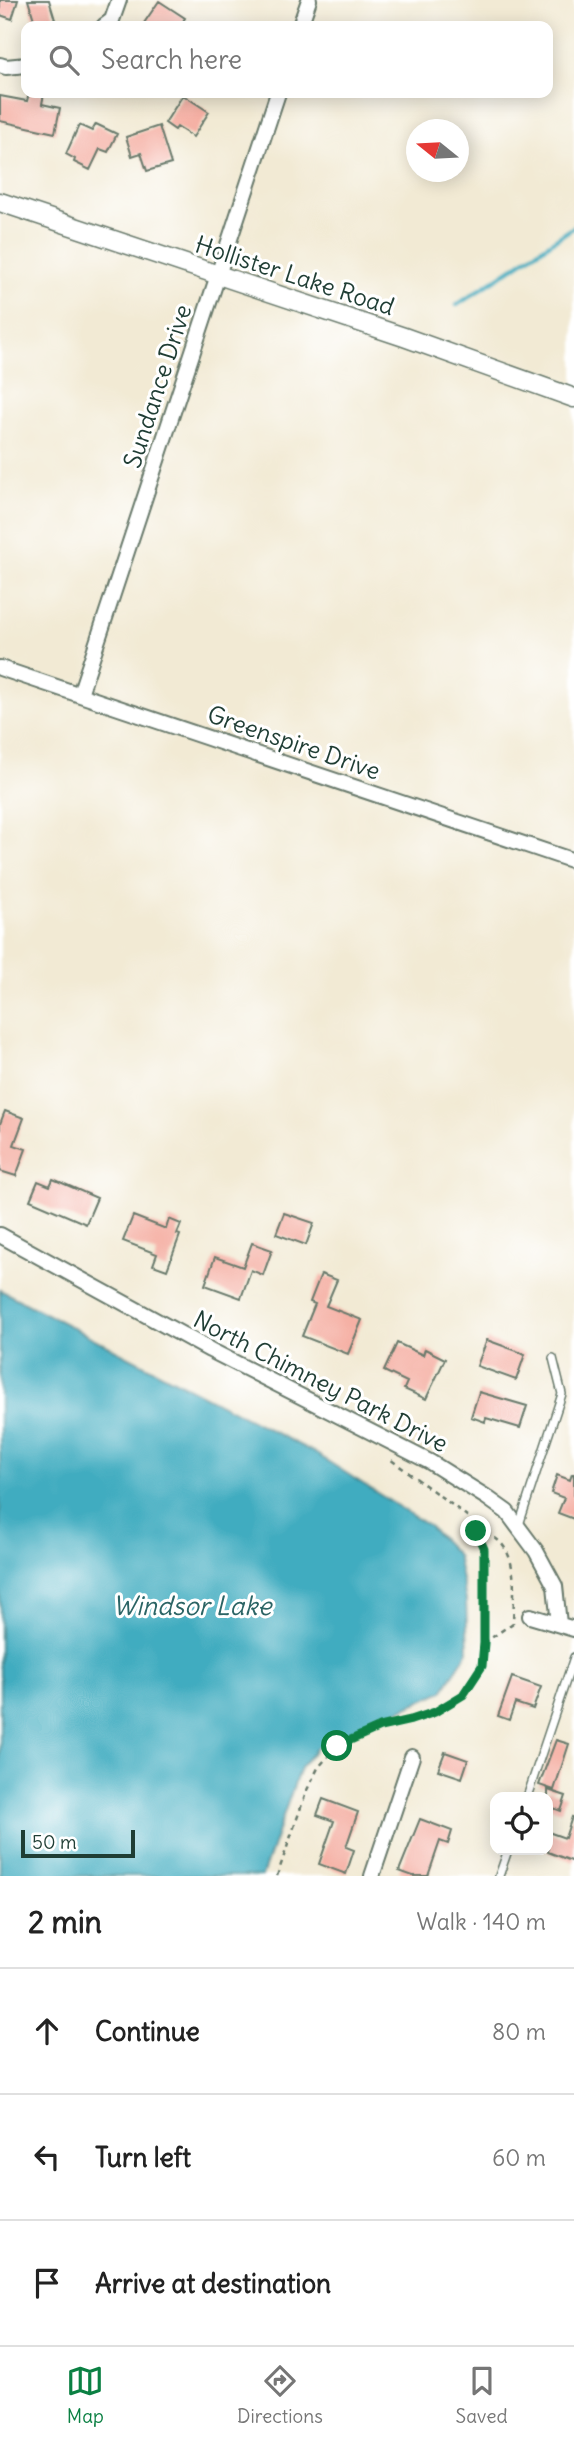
<!DOCTYPE html>
<html lang="en">
<head>
<meta charset="utf-8">
<style>
  body { margin:0; font-family:Delius,sans-serif; background:#f2f2f2; color:#222 }
  .controls { position:absolute; right:21px; bottom:21px; display:grid; overflow:hidden; border-radius:14px; box-shadow:0 4px 18px #0003 }
  .controls button { width:63px; height:63px; display:grid; place-items:center; padding:0; border:0; border-bottom:2px solid #e0e0e0; background:#fff; color:#222; font:35px sans-serif }
  .compass { position:absolute; left:406px; top:119px; width:63px; height:63px; border-radius:50%; background:#fff; box-shadow:0 4px 18px #0003; rotate:288deg }
  .scale { position:absolute; left:21px; bottom:18px; width:114px; box-sizing:border-box; padding-left:7px; border:4px solid #1f3d34; border-top:0; font-size:19px; line-height:24px; white-space:nowrap; color:#1f3d34; -webkit-text-stroke:5px #fff; paint-order:stroke }
  .stop { position:absolute; width:21px; height:21px; margin:-16px; border:5px solid #0b8043; border-radius:50%; background:#fff }
  .stop.end { background:#0b8043; border-color:#fff; box-shadow:0 2px 7px #0008 }
  .list { margin:0; padding:0; list-style:none }
  h2 { display:flex; justify-content:space-between; align-items:center; height:91px; margin:0; padding:0 28px; font-size:30px }
  h2 small { font-size:23px; font-weight:400; color:#767676 }
  .list li { display:grid; grid-template-columns:46px 1fr auto; gap:21px; align-items:center; box-sizing:border-box; height:126px; padding:0 28px; border-top:2px solid #e0e0e0 }
  .list b { display:block; font-size:26px; white-space:nowrap }
  .list em { font-size:23px; font-style:normal; color:#767676 }
  .icon { flex:none; width:38px; height:38px; fill:none; stroke:currentColor; stroke-width:2; stroke-linecap:round; stroke-linejoin:round }
  .map { position:relative; flex:none; width:574px; height:1876px; overflow:hidden }
  .search { position:absolute; background:#fff; box-shadow:0 4px 18px #0003; left:21px; right:21px; top:21px; height:77px; display:flex; align-items:center; gap:18px; box-sizing:border-box; padding:0 24px; border-radius:14px; color:#767676; font-size:26px }
  .sheet { height:469px; background:#fff }
  nav { display:flex; justify-content:space-around; align-items:center; box-sizing:border-box; height:98px; border-top:2px solid #e0e0e0; background:#fff; font-size:19px; color:#767676 }
  nav a { display:grid; justify-items:center; gap:4px }
  nav .on { color:#0b8043 }
  .map>svg:first-child { display:block }
  .water { fill:#41acc0; stroke:#30747a; stroke-width:2 }
  .lines { fill:none; stroke-linecap:round; stroke-linejoin:round }
  .stream { stroke:#41acc0; stroke-width:4.5 }
  .building { fill:#f5b0a4 }
  .service-casing { stroke:#697a6c; stroke-width:10 }
  .minor-casing { stroke:#697a6c; stroke-width:18 }
  .tertiary-casing { stroke:#697a6c; stroke-width:21 }
  .path { stroke:#697a6c; stroke-width:2.5; stroke-dasharray:5 5; stroke-linecap:butt }
  .service { stroke:#fff; stroke-width:7 }
  .minor { stroke:#fff; stroke-width:14 }
  .tertiary { stroke:#fff; stroke-width:18 }
  .route { stroke:#0b8043; stroke-width:9 }
  .labels { text-anchor:middle; dominant-baseline:central; stroke-width:6; stroke-linejoin:round; paint-order:stroke }
  .street-label { font-size:24px; fill:#1f3d34; stroke:#fff }
  .water-label { font-size:26px; font-style:italic; fill:#2b6465; stroke:#fff }
</style>
</head>
<body>
<div class="map">
<svg width="574" height="1876" viewBox="0 0 574 1876">
  <rect width="100%" height="100%" fill="#fff"/>
  <filter id="ink" filterUnits="userSpaceOnUse"><feTurbulence type="fractalNoise" baseFrequency=".0143" numOctaves="2"/><feDisplacementMap in="SourceGraphic" scale="14" xChannelSelector="R" yChannelSelector="G"/><feConvolveMatrix kernelMatrix="1 2 1 2 8 2 1 2 1" color-interpolation-filters="sRGB"/></filter>
  <filter id="wash" filterUnits="userSpaceOnUse"><feTurbulence type="fractalNoise" baseFrequency=".00686" numOctaves="4" result="noise"/><feDisplacementMap in="SourceGraphic" scale="28" xChannelSelector="R" yChannelSelector="G"/><feGaussianBlur stdDeviation="1.57" result="paint"/><feColorMatrix in="noise" values="0 0 0 0 0 0 0 0 0 0 0 0 0 0 0 0 0 1.4 0 .05"/><feComposite in="paint" operator="in"/></filter>
  <g filter="url(#wash)">
    <rect width="100%" height="100%" fill="#f2ead4"/>
    <path class="water" d="M0,1290L315,1453L430,1527L457,1555L466,1600L468,1651L443,1691L317,1747L300,1768L262,1876H0Z"/>
    <g class="lines">
      <path class="stream" d="M457,305L574,227"/>
    </g>
    <g id="blocks">
      <path class="building" d="M0,0H18L12,19L0,15Z
        M28,0H49L56,23L36,26Z
        M159,1L185,18L180,26H142Z
        M29,93L44,94L42,104L60,108L55,133L0,121V96L27,101Z
        M183,95L209,112L193,137L177,127L175,130L165,123Z
        M96,124L117,134L108,152L100,149L90,170L74,162L75,159L66,154L79,125L92,131Z
        M159,126L171,164L147,171L141,153L132,156L126,137Z
        M5,1111L24,1118L14,1145L26,1149L16,1176L0,1171V1124Z
        M53,1179L97,1198L86,1224L30,1200L38,1181L50,1186Z
        M284,1213L314,1223L306,1245L276,1234Z
        M133,1216L166,1229L169,1219L181,1224L177,1234L180,1235L167,1270L153,1265L157,1254L123,1241Z
        M252,1243L272,1250L263,1275L251,1270L241,1298L205,1285L215,1257L243,1267Z
        M321,1274L337,1280L326,1306L362,1320L348,1354L302,1336L315,1304L310,1302Z
        M487,1340L525,1354L516,1380L477,1366Z
        M397,1343L423,1355L425,1349L445,1359L426,1399L404,1389L407,1382L384,1371Z
        M479,1392L527,1406L520,1428L486,1418L485,1422L471,1417Z
        M572,1474H574V1519L558,1513L564,1498L551,1493L557,1475L570,1480Z
        M512,1677L541,1687L533,1709L515,1703L509,1720L498,1716Z
        M556,1740L569,1744L554,1790L539,1785Z
        M445,1752L468,1760L462,1778L438,1770Z
        M548,1790L566,1796L561,1811L548,1806Z
        M323,1799L358,1812L346,1847L354,1850L346,1874L319,1864L334,1821L317,1815Z
        M572,1817L574,1818V1862L548,1852V1832L565,1838Z
        M420,1819L452,1831L448,1844L440,1841L428,1876H413L399,1871Z"/>
    </g>
  </g>
  <g filter="url(#ink)">
    <use href="#blocks" fill-opacity="0" stroke="#697a6c" stroke-width="2"/>
    <g class="lines">
      <defs>
        <path id="service" d="M519,1525L562,1394L553,1358
          M527,1797L574,1657
          M499,1876L508,1850"/>
        <path id="minor" d="M104,26L112,20L119,0
          M300,26L309,0
          M0,65L6,67L26,65
          M0,668L574,861
          M80,694L278,93
          M0,1235L210,1350L430,1462L486,1497L507,1512L536,1551L555,1586L559,1624
          M530,1616L574,1629
          M372,1876L412,1757"/>
        <path id="tertiary" d="M0,202L404,337L574,398"/>
      </defs>
      <use href="#service" class="service-casing"/>
      <use href="#minor" class="minor-casing"/>
      <use href="#tertiary" class="tertiary-casing"/>
      <path class="path" d="M476,1531C521,1537 514,1588 513,1623
        M484,1643L513,1623
        M277,1876L307,1790L318,1768L337,1746L380,1727L411,1721L435,1712L463,1695L482,1666L484,1643V1549L471,1519L390,1459"/>
      <use href="#service" class="service"/>
      <use href="#minor" class="minor"/>
      <use href="#tertiary" class="tertiary"/>
    </g>
  </g>
  <g class="lines" filter="url(#ink)">
    <path class="route" d="M337,1746L380,1727L411,1720L435,1712L463,1695L482,1666L484,1643V1549L476,1531"/>
  </g>
  <g class="labels">
    <g class="street-label">
      <text transform="translate(295 275) rotate(18)">Hollister Lake Road</text>
      <text transform="translate(157 386) rotate(-72)">Sundance Drive</text>
      <text transform="translate(294 742) rotate(19)">Greenspire Drive</text>
      <text transform="translate(321 1381) rotate(27)">North Chimney Park Drive</text>
    </g>
    <g class="water-label">
      <text x="192" y="1605">Windsor Lake</text>
    </g>
  </g>
</svg>
<div class="controls">
<button><svg class="icon" aria-label="locate" viewBox="0 0 24 24"><circle cx="12" cy="12" r="6"/><path d="M12 2v4M12 18v4M2 12h4M18 12h4"/></svg></button>
</div>
<svg class="compass" viewBox="-18 -18 36 36"><path d="M0-13l5 13h-10z" fill="#e53935"/><path d="M0 13l5-13h-10z" fill="#767676"/></svg>
<div class="scale">50 m</div>
<div class="stop" style="left:337px;top:1746px"></div>
<div class="stop end" style="left:476px;top:1531px"></div>
<div class="search"><svg class="icon" aria-label="search" viewBox="0 0 24 24"><circle cx="10" cy="10" r="6"/><path d="M15 15l6 6"/></svg>Search here</div>
</div>
<section class="sheet">
<h2>2 min<small>Walk · 140 m</small></h2>
<ul class="list">
<li><svg class="icon" aria-label="ahead" viewBox="0 0 24 24"><path d="M12 20V5M6 11l6-6 6 6"/></svg><div><b>Continue</b></div><em>80 m</em></li>
<li><svg class="icon" aria-label="left" viewBox="0 0 24 24"><path d="M17 20v-9H6M10 6l-5 5 5 5"/></svg><div><b>Turn left</b></div><em>60 m</em></li>
<li><svg class="icon" aria-label="arrive" viewBox="0 0 24 24"><path d="M6 21V4h12l-3 4 3 4H6"/></svg><div><b>Arrive at destination</b></div></li>
</ul>
</section>
<nav>
<a class="on"><svg class="icon" aria-label="map" viewBox="0 0 24 24"><path d="M3 6l6-2 6 2 6-2v14l-6 2-6-2-6 2zM9 4v14M15 6v14"/></svg>Map</a>
<a><svg class="icon" aria-label="directions" viewBox="0 0 24 24"><path d="M12 3l9 9-9 9-9-9zM9 14v-3h6M13 9l2 2-2 2"/></svg>Directions</a>
<a><svg class="icon" aria-label="saved" viewBox="0 0 24 24"><path d="M7 4h10v16l-5-4-5 4z"/></svg>Saved</a>
</nav>
</body>
</html>
